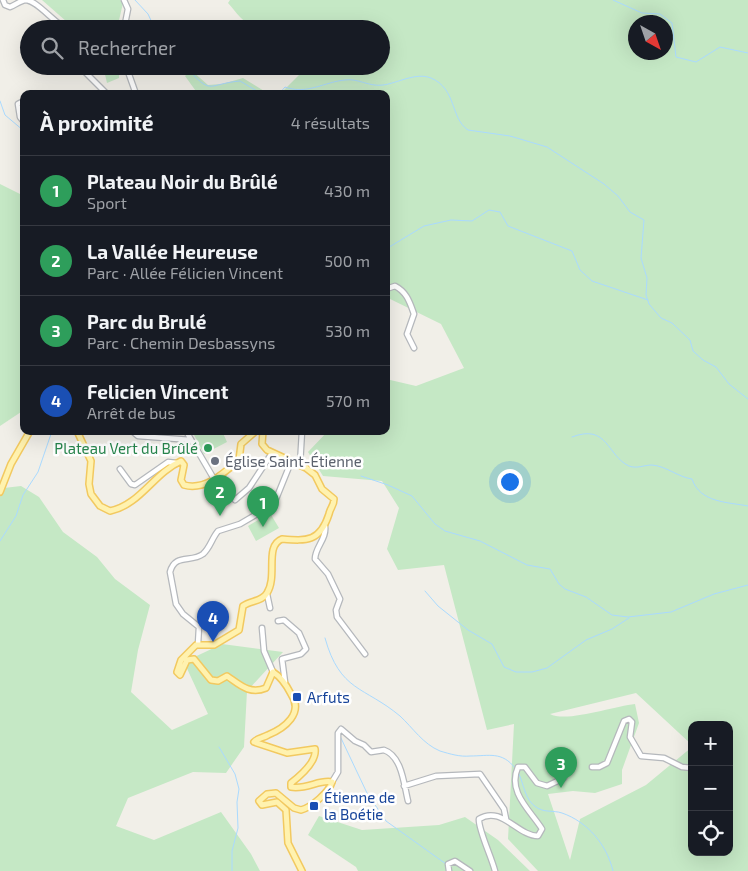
<!DOCTYPE html>
<html lang="fr">
<head>
<meta charset="utf-8">
<style>
  body { margin:0; font-family:"Exo 2",sans-serif; background:#242831; color:#f1f3f6 }
  .controls { position:absolute; right:15px; bottom:15px; display:grid; overflow:hidden; border-radius:10px; box-shadow:0 5px 20px #0002 }
  .controls button { width:45px; height:45px; display:grid; place-items:center; padding:0; border:0; border-bottom:1px solid #363941; background:#171b24; color:#f1f3f6; font:25px sans-serif }
  .compass { position:absolute; left:628px; top:15px; width:45px; height:45px; border-radius:50%; background:#171b24; box-shadow:0 5px 20px #0002; rotate:140deg }
  .you { position:absolute; left:509px; top:481px; width:18px; height:18px; margin:-12px; border:4px solid #fff; border-radius:50%; background:#1a73e8; box-shadow:0 0 0 8px #1a73e833 }
  .badge { display:grid; place-items:center; width:32px; height:32px; border-radius:50%; background:#0f766e; color:#fff; font-size:16px; font-weight:700 }
  .pin { position:absolute; translate:-50% -41px; filter:drop-shadow(0 1px 2px #0008) }
  .pin::after { content:''; position:absolute; top:26px; width:18px; height:15px; background:inherit; clip-path:polygon(0 0,100% 0,50% 100%) }
  .list { margin:0; padding:0; list-style:none }
  h2 { display:flex; justify-content:space-between; align-items:center; height:65px; margin:0; padding:0 20px; font-size:21px }
  h2 small { font-size:16px; font-weight:400; color:#9ea1a6 }
  .list li { display:grid; grid-template-columns:32px 1fr auto; gap:15px; align-items:center; box-sizing:border-box; height:70px; padding:0 20px; border-top:1px solid #363941 }
  .list b { display:block; font-size:19px; white-space:nowrap }
  .list p { margin:0; font-size:16px; white-space:nowrap; color:#9ea1a6 }
  .list em { font-size:16px; font-style:normal; color:#9ea1a6 }
  .icon { flex:none; width:28px; height:28px; fill:none; stroke:currentColor; stroke-width:2; stroke-linecap:round; stroke-linejoin:round }
  .map { position:relative; flex:none; width:748px; height:871px; overflow:hidden }
  .search { position:absolute; background:#171b24; box-shadow:0 5px 20px #0002; left:20px; top:20px; width:370px; height:55px; display:flex; align-items:center; gap:12px; box-sizing:border-box; padding:0 18px; border-radius:28px; color:#9ea1a6; font-size:19px }
  .panel { position:absolute; background:#171b24; box-shadow:0 5px 20px #0002; left:20px; top:90px; width:370px; height:345px; border-radius:10px }
  .map>svg:first-child { display:block }
  .green { fill:#c5e8c5; fill-rule:evenodd }
  .lines { fill:none; stroke-linecap:round; stroke-linejoin:round }
  .stream { stroke:#aadaff; stroke-width:1 }
  .minor-casing { stroke:#b5b8bc; stroke-width:7 }
  .major-casing { stroke:#f2c960; stroke-width:8 }
  .minor { stroke:#fff; stroke-width:4.5 }
  .major { stroke:#fff2af; stroke-width:5 }
  .leisure-dot { fill:#2e9e5b; stroke:#fff; stroke-width:2 }
  .worship-dot { fill:#6b7280; stroke:#fff; stroke-width:2 }
  .transit-dot { fill:#1a4fb4; stroke:#fff; stroke-width:2 }
  .labels { text-anchor:middle; dominant-baseline:central; stroke-width:5; stroke-linejoin:round; paint-order:stroke }
  .leisure-label { font-size:15px; fill:#27864d; stroke:#fff; text-anchor:end }
  .worship-label { font-size:15px; fill:#5b616d; stroke:#fff; text-anchor:start }
  .transit-label { font-size:15px; fill:#164399; stroke:#fff; text-anchor:start }
</style>
</head>
<body>
<div class="map">
<svg width="748" height="871" viewBox="0 0 748 871">
  <rect width="100%" height="100%" fill="#f1efe8"/>
  <path class="green" d="M42,0H120L123,3L117,29H75Z
    M230,0H748V871H538L508,839L514,724L487,730L444,565L398,570L387,549L399,508L382,481L323,476L308,452L328,431H386V379L416,386L464,368L441,324L386,297V94H280L308,66H381V29H286L278,21C274,23 268,28 263,29C249,31 236,12 228,3ZM636,22H666V52H636ZM636,693L692,745V725H729V852H692V747L646,785L580,819L570,860L548,794L573,791L595,793L622,784V770L639,723L635,704C614,706 566,723 550,714Z
    M103,66H119V78L107,83Z
    M191,70L208,85L222,84L243,78L269,94H198L185,76Z
    M0,184L24,196V410L0,426Z
    M192,431H222L227,442L204,454Z
    M0,482L4,488L21,486L39,497L63,532L97,557L115,579L150,605L138,650L131,692L172,730L208,714L184,662L222,644L283,652L247,691L244,747L226,773L193,772L128,798L116,826L154,840L221,812L251,854L260,871H0Z
    M270,513L279,528L256,541L248,526Z
    M319,816L362,830L439,825L465,817L498,840L530,871H358L356,867L308,835Z"/>
  <g class="lines">
    <path class="stream" d="M135,0L148,14L155,29
      M613,0L642,13L660,14L672,23L676,57L696,62L720,47L748,53
      M185,66C213,97 206,84 240,81L262,94
      M279,94L285,87C307,95 324,82 345,80C358,78 369,87 383,85C398,83 416,72 431,78C457,89 450,118 468,130L510,136L547,147L604,184L618,196L630,212L644,220L641,258L647,278L646,295L649,304L661,318L672,323L690,340L693,351L703,360L716,367L729,384L748,399
      M0,101L5,115L24,131
      M386,249L424,226L451,220L472,221L489,210L500,212L508,226L572,251L580,270L592,281L648,300
      M572,437C608,423 607,456 629,466C637,469 644,465 652,465C666,466 678,477 692,479C700,503 728,502 748,506
      M361,476L388,485L412,496L435,524L445,531L480,541L527,565L550,569L559,584L565,589L586,597L612,615L628,617L671,612L714,594L748,585
      M0,541L16,516L23,495L38,472L52,431
      M425,591L438,606L468,630L492,644L504,667L516,672H532L547,668L586,640L612,629L629,618
      M325,638C340,692 364,686 400,716C413,728 423,744 440,751C450,754 460,757 470,756C489,756 502,751 515,768
      M340,736L367,793L386,821L446,864
      M219,747L235,774L239,789L237,802L238,828L232,851V871
      M519,774C524,785 525,800 536,807C544,813 553,810 562,813C588,822 607,845 613,871"/>
    <defs>
      <path id="minor" d="M3,0L5,5L10,7C15,5 20,1 25,0C38,0 55,25 68,29
        M124,0L128,9L124,29
        M40,29L43,25L47,29
        M76,66L86,73L107,94
        M126,66L136,94
        M24,101L18,104L20,117L24,122
        M386,289L395,286C407,292 410,303 414,314L407,334L414,348
        M132,431L138,436L191,440
        M186,431L214,479
        M300,465L302,431
        M120,469L131,484L135,485L168,462L177,463
        M235,500L249,488L272,453
        M325,526C327,539 315,547 315,559L328,574L340,599L336,610L337,617L365,654
        M267,594L270,608
        M278,621L284,620L299,633L306,649L301,654L282,659L285,682
        M262,628L264,651L273,672
        M198,644L199,627L183,614L176,604L170,572C175,553 191,563 203,554C210,548 212,538 218,531L240,524L274,504L291,462
        M592,767H599L607,763L624,721L629,719L632,722L630,737L641,756L664,758L682,767L692,768
        M332,782L338,772V733L341,729L355,741L364,745L371,752L384,750C402,756 404,785 408,801
        M404,786L436,776L480,774L504,809L506,819
        M449,871L448,864L455,861L470,871
        M495,871C492,858 478,829 479,819C501,805 518,836 538,836L542,829C530,810 507,792 518,767H525L537,783L547,786L564,778"/>
      <path id="major" d="M77,431L91,461L89,484L91,494L100,506L110,511C140,505 154,473 181,461L184,465L181,480L184,485C205,491 224,473 239,460L241,444L256,431
        M263,431L262,444L267,450L306,468L315,475L322,489L334,499C334,506 330,508 329,514C320,542 307,541 282,539C264,546 278,576 267,593C262,602 251,600 243,606L239,630L214,645H196L181,660L177,672L180,675L187,660L194,659L211,680L218,681L227,676C239,684 249,695 266,688L273,672C281,677 287,686 291,694C304,713 285,728 268,735C263,738 257,738 254,742L287,753L315,749C317,762 300,776 291,783V787C306,790 320,779 332,782C329,792 312,807 301,810L294,808L276,793L267,794L259,801L262,805L277,802L286,810L288,843L302,871
        M0,492L11,464L30,431"/>
    </defs>
    <use href="#minor" class="minor-casing"/>
    <use href="#major" class="major-casing"/>
    <use href="#minor" class="minor"/>
    <use href="#major" class="major"/>
  </g>
  <circle class="leisure-dot" cx="208" cy="448" r="5"/>
  <circle class="worship-dot" cx="215" cy="461" r="5"/>
  <g class="transit-dot">
    <rect x="292" y="692" width="10" height="10" rx="2.5"/>
    <rect x="309" y="801" width="10" height="10" rx="2.5"/>
  </g>
  <g class="labels">
    <g class="leisure-label">
      <text x="198" y="448">Plateau Vert du Brûlé</text>
    </g>
    <g class="worship-label">
      <text x="225" y="461">Église Saint-Étienne</text>
    </g>
    <g class="transit-label">
      <text x="307" y="697">Arfuts</text>
      <text x="324" y="797">Étienne de<tspan x="324" dy="17">la Boétie</tspan></text>
    </g>
  </g>
</svg>
<div class="controls">
<button>+</button>
<button>−</button>
<button><svg class="icon" aria-label="locate" viewBox="0 0 24 24"><circle cx="12" cy="12" r="6"/><path d="M12 2v4M12 18v4M2 12h4M18 12h4"/></svg></button>
</div>
<svg class="compass" viewBox="-18 -18 36 36"><path d="M0-13l5 13h-10z" fill="#e53935"/><path d="M0 13l5-13h-10z" fill="#9ea1a6"/></svg>
<div class="you"></div>
<div class="pin badge" style="left:263px;top:527px;background:#2e9e5b">1</div>
<div class="pin badge" style="left:220px;top:516px;background:#2e9e5b">2</div>
<div class="pin badge" style="left:561px;top:788px;background:#2e9e5b">3</div>
<div class="pin badge" style="left:213px;top:642px;background:#1a4fb4">4</div>
<div class="search"><svg class="icon" aria-label="search" viewBox="0 0 24 24"><circle cx="10" cy="10" r="6"/><path d="M15 15l6 6"/></svg>Rechercher</div>
<section class="panel">
<h2>À proximité<small>4 résultats</small></h2>
<ul class="list">
<li><span class="badge" style="background:#2e9e5b">1</span><div><b>Plateau Noir du Brûlé</b><p>Sport</p></div><em>430 m</em></li>
<li><span class="badge" style="background:#2e9e5b">2</span><div><b>La Vallée Heureuse</b><p>Parc · Allée Félicien Vincent</p></div><em>500 m</em></li>
<li><span class="badge" style="background:#2e9e5b">3</span><div><b>Parc du Brulé</b><p>Parc · Chemin Desbassyns</p></div><em>530 m</em></li>
<li><span class="badge" style="background:#1a4fb4">4</span><div><b>Felicien Vincent</b><p>Arrêt de bus</p></div><em>570 m</em></li>
</ul>
</section>
</div>
</body>
</html>
